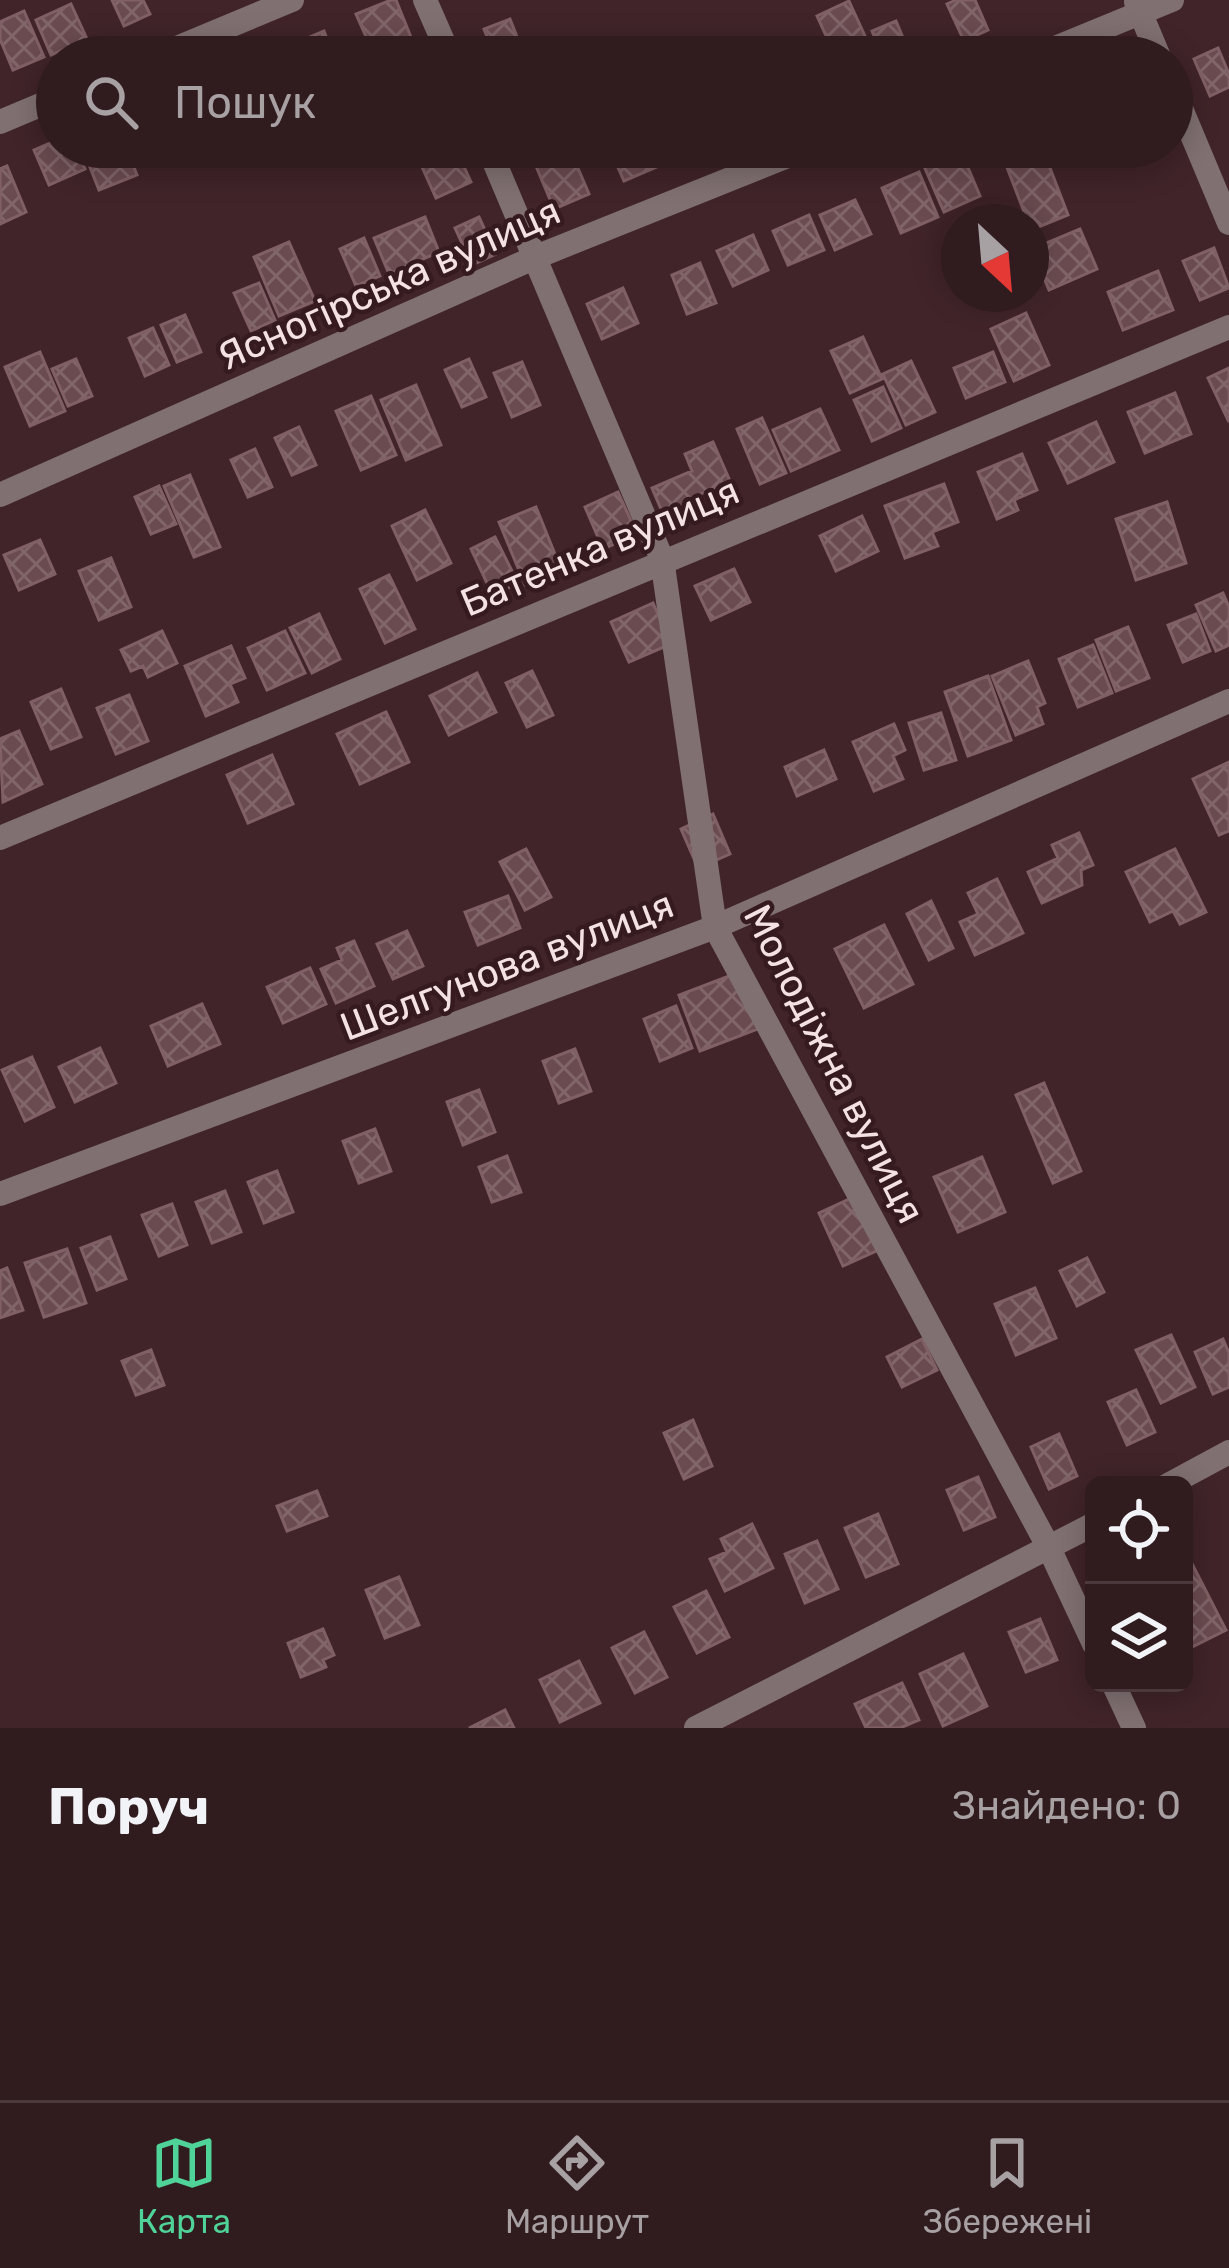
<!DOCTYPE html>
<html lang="uk">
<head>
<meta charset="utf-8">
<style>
  body { margin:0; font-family:Rubik,sans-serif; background:#3c282c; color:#f1f3f6 }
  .controls { position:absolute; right:36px; bottom:36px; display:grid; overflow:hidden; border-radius:18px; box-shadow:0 6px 30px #0003 }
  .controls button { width:108px; height:108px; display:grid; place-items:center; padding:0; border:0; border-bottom:3px solid #4b393d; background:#301b1f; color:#f1f3f6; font:60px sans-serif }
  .compass { position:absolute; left:941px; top:204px; width:108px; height:108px; border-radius:50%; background:#301b1f; box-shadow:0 6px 30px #0003; rotate:154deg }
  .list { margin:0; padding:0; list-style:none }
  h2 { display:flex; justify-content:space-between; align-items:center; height:156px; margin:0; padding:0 48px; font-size:51px }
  h2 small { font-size:39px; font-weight:400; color:#a8a1a4 }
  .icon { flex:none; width:66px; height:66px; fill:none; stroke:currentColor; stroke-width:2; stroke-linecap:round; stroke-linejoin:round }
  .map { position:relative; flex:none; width:1229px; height:1728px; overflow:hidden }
  .search { position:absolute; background:#301b1f; box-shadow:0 6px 30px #0003; left:36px; right:36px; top:36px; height:132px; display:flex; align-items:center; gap:30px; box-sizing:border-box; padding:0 42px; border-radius:66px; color:#a8a1a4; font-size:45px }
  .sheet { height:372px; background:#301b1f }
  nav { display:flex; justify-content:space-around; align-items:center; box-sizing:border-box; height:168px; border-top:3px solid #4b393d; background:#301b1f; font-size:33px; color:#a8a1a4 }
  nav a { display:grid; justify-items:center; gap:6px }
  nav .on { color:#50d398 }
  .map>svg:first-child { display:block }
  .building { fill:url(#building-cross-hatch); stroke:#806064; stroke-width:3 }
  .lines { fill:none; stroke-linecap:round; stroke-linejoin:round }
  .minor { stroke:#807072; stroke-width:24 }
  .tertiary { stroke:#807072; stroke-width:24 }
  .labels { text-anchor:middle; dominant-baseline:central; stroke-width:9; stroke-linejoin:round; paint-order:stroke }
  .street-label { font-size:39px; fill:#f4e1e4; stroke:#351a1f }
</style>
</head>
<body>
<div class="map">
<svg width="1229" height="1728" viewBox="0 0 1229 1728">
  <defs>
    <pattern id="building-cross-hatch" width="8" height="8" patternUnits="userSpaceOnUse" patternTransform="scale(3)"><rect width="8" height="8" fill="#6a4b50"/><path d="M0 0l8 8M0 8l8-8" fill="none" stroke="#806569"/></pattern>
  </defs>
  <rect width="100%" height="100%" fill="#402429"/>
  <path class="building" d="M112,0H143L150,14L124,26Z
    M391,0H396L419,57H391L385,42L371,48L356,14Z
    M956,0H975L988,30L964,41L947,4Z
    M849,1L865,36L833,51L817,16Z
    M71,4L87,39L51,55L36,20Z
    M24,11L44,57L13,70L0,39V22Z
    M510,19L525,57H495L484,29Z
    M896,21L911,57H883L872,31Z
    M324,31L334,57H304L298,42Z
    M1218,48L1229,74V87L1210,96L1194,59Z
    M57,140V147H75L85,169L49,185L34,150Z
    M82,147H126L137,175L99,190Z
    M413,147H455L471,182L436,198Z
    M528,147H569L589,194L554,209Z
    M609,147H651L659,166L624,181Z
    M1029,147H1042L1068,215L1031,230L1003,157Z
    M961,151L980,196L944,212L924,166Z
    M7,166L26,212L0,224V169Z
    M919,172L938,217L901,233L882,188Z
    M855,200L871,234L835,250L820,215Z
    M809,215L824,250L788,265L773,231Z
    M425,217L439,252L389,274L374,238Z
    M479,217L496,254L472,265L455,228Z
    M1080,229L1097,269L1049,290L1032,249Z
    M753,235L768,270L733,286L717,251Z
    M364,238L380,276L356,286L340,249Z
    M289,242L315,301L279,316L254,257Z
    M1214,248L1229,288L1200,300L1183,261Z
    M700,263L716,303L687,314L672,275Z
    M1158,271L1173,310L1123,330L1108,292Z
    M259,283L275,320L251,331L234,293Z
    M623,288L638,323L602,339L587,304Z
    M1026,313L1049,365L1014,381L991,329Z
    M185,315L201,352L177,362L161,325Z
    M153,328L169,365L145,376L129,338Z
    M863,337L882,379L850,393L831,351Z
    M40,352L65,411L30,426L5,367Z
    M993,352L1005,382L966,398L954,368Z
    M76,359L92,396L68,406L52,369Z
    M469,359L486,397L462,407L445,370Z
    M911,361L935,412L906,425L883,374Z
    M522,362L540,405L512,417L494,373Z
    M1229,368V422L1208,378Z
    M416,385L441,445L406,460L381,400Z
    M883,387L901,428L872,441L854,400Z
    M1175,393L1191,434L1145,453L1128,412Z
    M371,396L396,455L361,470L336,411Z
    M820,409L839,450L791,471L773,430Z
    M762,418L786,473L760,484L737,429Z
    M1096,422L1114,462L1068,483L1049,443Z
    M299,427L316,465L292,475L275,438Z
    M713,442L730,481L694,497L701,515L669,528L652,488L692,471L685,454Z
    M255,449L272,487L248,497L231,460Z
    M1022,454L1037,490L1014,500L1018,510L997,519L978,472Z
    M190,475L220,547L194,557L164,486Z
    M944,484L958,522L932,532L938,546L905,558L885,506Z
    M159,486L176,524L151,534L135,497Z
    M618,492L637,534L603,549L585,507Z
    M1167,502L1186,563L1136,580L1116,519Z
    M536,507L561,569L525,585L499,522Z
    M425,510L451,563L417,580L392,526Z
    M862,516L878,551L836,571L820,536Z
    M495,537L518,583L493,596L471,549Z
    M40,540L55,574L19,590L4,555Z
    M111,558L131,607L99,620L79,571Z
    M734,569L750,602L711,620L695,586Z
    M389,575L415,629L385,643L360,589Z
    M1223,593L1229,607V645L1216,651L1196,605Z
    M653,603L671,644L629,662L611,622Z
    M319,614L340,659L312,673L290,628Z
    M1196,614L1210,651L1183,662L1168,625Z
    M1128,627L1149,678L1116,691L1096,640Z
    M162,631L177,663L148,677L143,666L131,671L121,650Z
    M285,631L305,673L267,690L248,648Z
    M1093,645L1112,693L1078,707L1059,659Z
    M231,646L245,678L230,684L238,702L206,716L185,666Z
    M1028,661L1045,703L1037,707L1043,724L1016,735L992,676Z
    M532,671L553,715L527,727L506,683Z
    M477,673L496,712L449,735L430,696Z
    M988,676L1011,740L968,756L945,692Z
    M61,689L81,737L51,749L31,702Z
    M129,695L148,741L116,754L97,708Z
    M386,712L409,762L360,784L337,734Z
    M941,713L956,760L924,770L909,723Z
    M894,724L905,750L893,756L903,779L874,791L853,742Z
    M19,731L42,784L3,802L0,739Z
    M824,750L836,779L797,796L785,767Z
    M272,755L293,804L248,823L227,775Z
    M1229,762V831L1219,835L1193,779Z
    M713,814L730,854L698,868L681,829Z
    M1079,833L1093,865L1081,870L1082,885L1042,903L1028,872L1058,858L1052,845Z
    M526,849L551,897L525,910L500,862Z
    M1175,849L1206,912L1180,924L1173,911L1150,922L1126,872Z
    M997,879L1023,933L975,955L960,922L978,914L968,893Z
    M508,896L520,928L478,945L465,912Z
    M931,901L953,948L929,960L907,914Z
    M884,925L913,984L864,1008L835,949Z
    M407,931L423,966L393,979L377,944Z
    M354,941L374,986L336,1003L321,969L342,960L337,948Z
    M310,968L326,1004L283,1023L267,987Z
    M737,973L758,1029L700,1051L679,995Z
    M202,1004L220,1044L168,1066L151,1026Z
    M676,1006L692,1048L660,1061L644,1019Z
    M100,1048L116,1083L75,1102L59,1067Z
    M575,1049L591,1091L559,1103L543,1061Z
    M32,1057L54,1107L25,1121L2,1070Z
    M1044,1083L1081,1171L1053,1183L1016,1095Z
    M479,1090L495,1132L463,1145L447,1102Z
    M375,1129L391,1171L359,1183L343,1141Z
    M507,1156L521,1192L492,1202L479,1167Z
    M982,1157L1005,1212L958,1232L934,1177Z
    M277,1171L293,1212L264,1223L248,1182Z
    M225,1191L241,1232L212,1243L196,1202Z
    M858,1195L883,1248L843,1266L819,1213Z
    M172,1204L187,1245L159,1256L142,1215Z
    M110,1237L126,1279L97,1290L81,1248Z
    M67,1249L86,1303L44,1317L25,1263Z
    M1087,1258L1104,1292L1077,1306L1060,1271Z
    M7,1268L23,1310L0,1318V1271Z
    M1035,1288L1056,1338L1016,1355L995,1304Z
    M1171,1335L1195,1387L1161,1403L1136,1350Z
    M922,1339L937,1370L902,1387L887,1357Z
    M1223,1339L1229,1353V1387L1213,1394L1195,1352Z
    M151,1350L164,1385L136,1395L122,1361Z
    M1136,1390L1155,1432L1127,1445L1108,1402Z
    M693,1420L712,1466L684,1479L664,1433Z
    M1059,1434L1077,1476L1049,1489L1031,1447Z
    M978,1477L995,1517L964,1530L947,1490Z
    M317,1491L327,1516L287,1531L277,1506Z
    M878,1514L898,1564L866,1577L845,1528Z
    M752,1524L773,1568L725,1591L710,1559L727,1552L721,1539Z
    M817,1541L838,1589L805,1603L785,1554Z
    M1185,1550L1226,1630L1184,1651V1551Z
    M399,1577L419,1625L385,1638L366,1590Z
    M706,1591L729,1637L697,1653L674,1607Z
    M1040,1619L1057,1660L1026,1672L1009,1632Z
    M323,1629L334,1655L323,1660L326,1667L301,1677L288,1643Z
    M644,1632L667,1677L635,1693L612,1648Z
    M963,1654L987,1706L943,1726L920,1674Z
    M579,1661L600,1703L560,1722L540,1680Z
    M902,1683L919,1720L900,1728H866L855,1704Z
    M505,1710L514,1728H469Z"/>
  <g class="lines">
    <path class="minor" d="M425,0L450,57
      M1136,2L1159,57
      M1033,57L1172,0
      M1172,87L1229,223
      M488,147L662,559L715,927L1049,1548L1094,1644
      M0,495L536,257L810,147
      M0,838L1229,327
      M0,1194L715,927L1229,701
      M1168,1485L1229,1452
      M1113,1683L1134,1728
      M696,1728L1094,1524"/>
    <path class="tertiary" d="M155,57L292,0
      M0,122L57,98"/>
  </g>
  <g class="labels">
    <g class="street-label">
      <text transform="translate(389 284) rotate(-24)">Ясногірська вулиця</text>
      <text transform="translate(600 547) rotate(-23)">Батенка вулиця</text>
      <text transform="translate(507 966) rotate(-21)">Шелгунова вулиця</text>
      <text transform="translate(834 1064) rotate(63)">Молодіжна вулиця</text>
    </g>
  </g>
</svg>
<div class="controls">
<button><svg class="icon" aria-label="locate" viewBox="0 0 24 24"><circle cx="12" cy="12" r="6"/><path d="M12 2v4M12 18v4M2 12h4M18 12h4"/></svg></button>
<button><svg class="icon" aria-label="layers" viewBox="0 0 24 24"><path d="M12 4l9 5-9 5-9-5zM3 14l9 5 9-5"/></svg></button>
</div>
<svg class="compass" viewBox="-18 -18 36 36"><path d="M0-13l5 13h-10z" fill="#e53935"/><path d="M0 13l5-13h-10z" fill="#a8a1a4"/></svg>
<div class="search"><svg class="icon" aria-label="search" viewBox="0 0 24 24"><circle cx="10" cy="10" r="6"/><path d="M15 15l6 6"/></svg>Пошук</div>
</div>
<section class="sheet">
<h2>Поруч<small>Знайдено: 0</small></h2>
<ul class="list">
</ul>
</section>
<nav>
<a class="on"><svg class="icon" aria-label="map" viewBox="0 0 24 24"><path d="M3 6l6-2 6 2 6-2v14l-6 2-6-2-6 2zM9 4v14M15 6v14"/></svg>Карта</a>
<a><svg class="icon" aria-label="directions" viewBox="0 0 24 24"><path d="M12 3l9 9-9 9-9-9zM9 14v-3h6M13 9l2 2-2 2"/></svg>Маршрут</a>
<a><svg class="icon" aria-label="saved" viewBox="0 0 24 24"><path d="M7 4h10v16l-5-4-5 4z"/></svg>Збережені</a>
</nav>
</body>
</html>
